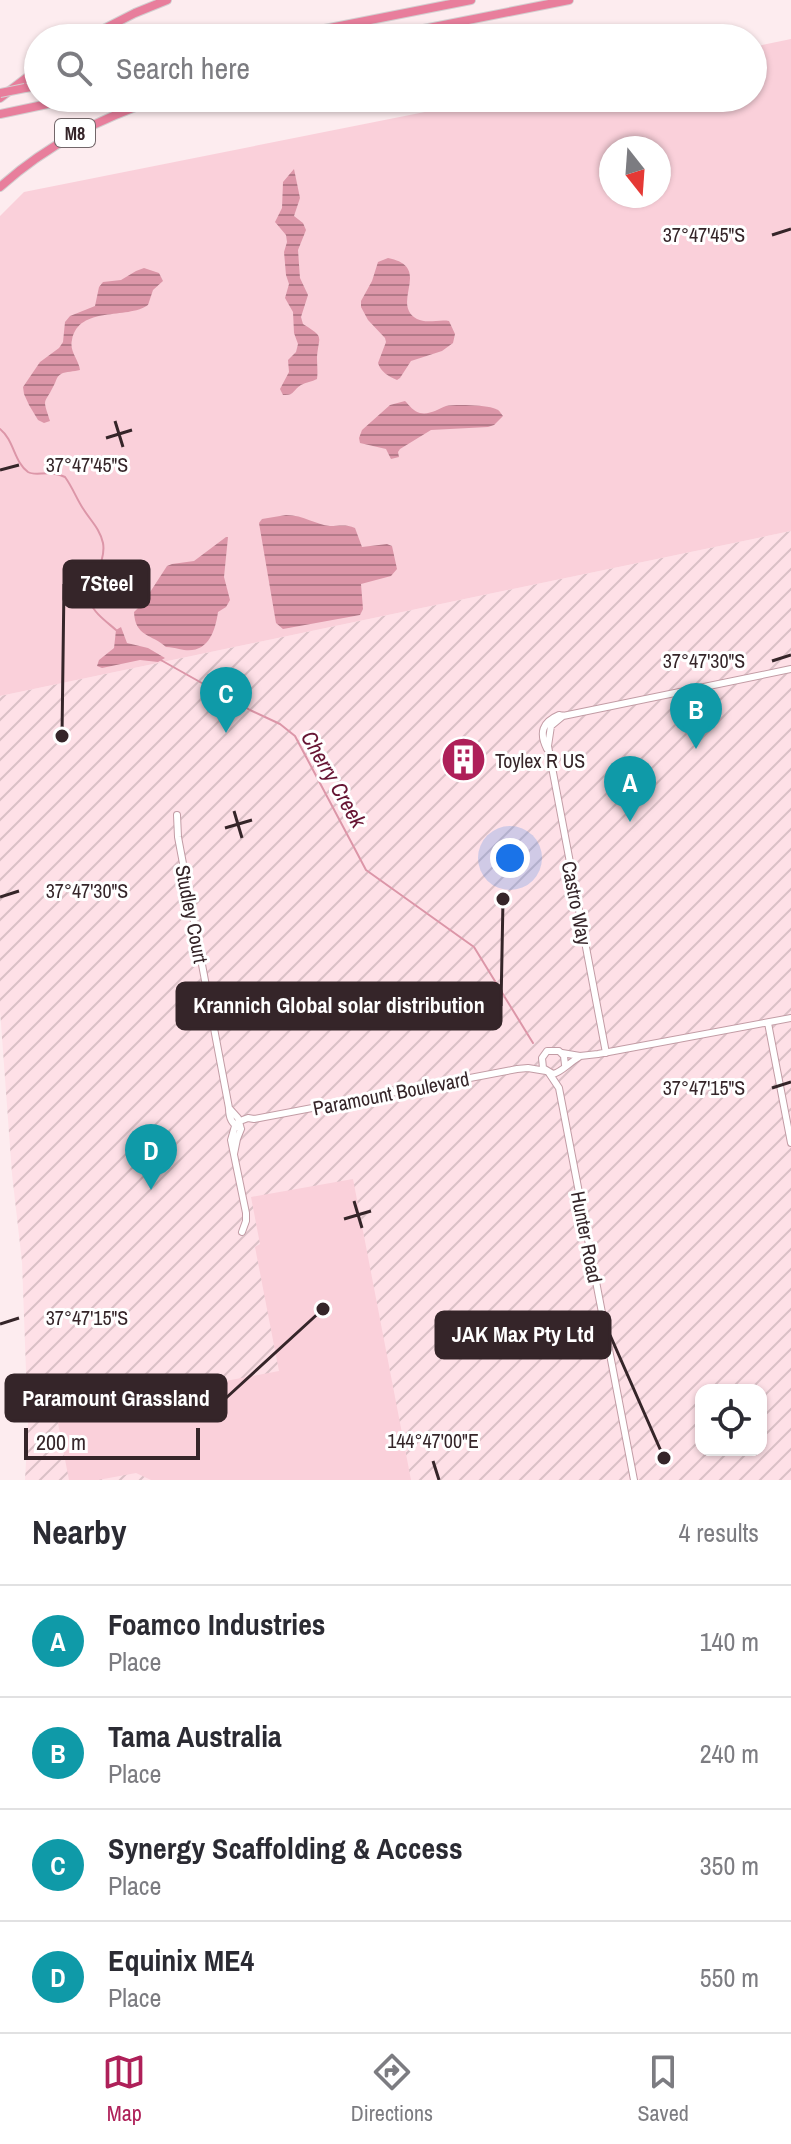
<!DOCTYPE html>
<html lang="en">
<head>
<meta charset="utf-8">
<style>
  body { margin:0; font-family:"Archivo Narrow",sans-serif; background:#f7f7f7; color:#2b2b33 }
  .controls { position:absolute; right:24px; bottom:24px; display:grid; overflow:hidden; border-radius:16px; box-shadow:0 2px 6px #0004 }
  .controls button { width:72px; height:72px; display:grid; place-items:center; padding:0; border:0; border-bottom:2px solid #e1e1e2; background:#fff; color:#2b2b33; font:40px sans-serif }
  .compass { position:absolute; left:599px; top:136px; width:72px; height:72px; border-radius:50%; background:#fff; box-shadow:0 2px 6px #0004; rotate:163deg }
  .scale { position:absolute; left:24px; bottom:20px; width:176px; box-sizing:border-box; padding-left:8px; border:4px solid #352529; border-top:0; font-size:22px; line-height:28px; white-space:nowrap; color:#352529; -webkit-text-stroke:6px #fff; paint-order:stroke }
  .you { position:absolute; left:510px; top:858px; width:28px; height:28px; margin:-20px; border:6px solid #fff; border-radius:50%; background:#1a73e8; box-shadow:0 0 0 12px #1a73e833 }
  .badge { display:grid; place-items:center; width:52px; height:52px; border-radius:50%; background:#ae2059; color:#fff; font-size:26px; font-weight:700 }
  .pin { position:absolute; translate:-50% -66px; filter:drop-shadow(0 2px 4px #0008) }
  .pin::after { content:''; position:absolute; top:42px; width:28px; height:24px; background:inherit; clip-path:polygon(0 0,100% 0,50% 100%) }
  .list { margin:0; padding:0; list-style:none }
  h2 { display:flex; justify-content:space-between; align-items:center; height:104px; margin:0; padding:0 32px; font-size:34px }
  h2 small { font-size:26px; font-weight:400; color:#7c7c81 }
  .list li { display:grid; grid-template-columns:52px 1fr auto; gap:24px; align-items:center; box-sizing:border-box; height:112px; padding:0 32px; border-top:2px solid #e1e1e2 }
  .list b { display:block; font-size:30px; white-space:nowrap }
  .list p { margin:0; font-size:26px; white-space:nowrap; color:#7c7c81 }
  .list em { font-size:26px; font-style:normal; color:#7c7c81 }
  .icon { flex:none; width:44px; height:44px; fill:none; stroke:currentColor; stroke-width:2; stroke-linecap:round; stroke-linejoin:round }
  .map { position:relative; flex:none; width:791px; height:1480px; overflow:hidden }
  .search { position:absolute; background:#fff; box-shadow:0 2px 6px #0004; left:24px; right:24px; top:24px; height:88px; display:flex; align-items:center; gap:20px; box-sizing:border-box; padding:0 28px; border-radius:44px; color:#7c7c81; font-size:30px }
  .sheet { height:552px; background:#fff }
  nav { display:flex; justify-content:space-around; align-items:center; box-sizing:border-box; height:112px; border-top:2px solid #e1e1e2; background:#fff; font-size:22px; color:#7c7c81 }
  nav a { display:grid; justify-items:center; gap:4px }
  nav .on { color:#ae2059 }
  .map>svg:first-child { display:block }
  .industrial { fill:url(#industrial-furrows); fill-rule:evenodd }
  .green { fill:#fad0da; fill-rule:evenodd }
  .water { fill:url(#water-rules) }
  .lines { fill:none; stroke-linecap:round; stroke-linejoin:round }
  .stream { stroke:#dc96a8; stroke-width:2 }
  .minor-casing { stroke:#c29ca5; stroke-width:8 }
  .highway-casing { stroke:#d3cfd0; stroke-width:10 }
  .minor { stroke:#fff; stroke-width:6 }
  .highway { stroke:#e87e9c; stroke-width:8 }
  .highway-bridge-casing { stroke:#d3cfd0; stroke-width:10; stroke-linecap:butt }
  .highway-bridge { stroke:#e87e9c; stroke-width:8 }
  .ticks { fill:none; stroke:#352529; stroke-width:3 }
  .labels { text-anchor:middle; dominant-baseline:central; stroke-width:6; stroke-linejoin:round; paint-order:stroke }
  .shield { fill:#fff; stroke:#726669; stroke-width:2 }
  .shield-label { font-size:18px; font-weight:bold; fill:#352529 }
  .poi-label { font-size:20px; fill:#352529; stroke:#fff; text-anchor:start }
  .street-label { font-size:20px; fill:#352529; stroke:#fff }
  .water-label { font-size:22px; font-style:italic; fill:#661433; stroke:#fff }
  .ticks-label { font-size:20px; text-anchor:middle; fill:#352529; stroke:#fff; stroke-width:6; stroke-linejoin:round; paint-order:stroke }
  .leader { fill:none; stroke:#352529; stroke-width:3 }
  .callout-dot { fill:#352529; stroke:#fff; stroke-width:3 }
  .callout { fill:#352529; stroke:#352529; stroke-width:3 }
  .callout-label { font-size:22px; text-anchor:middle; font-weight:bold; fill:#fff }
</style>
</head>
<body>
<div class="map">
<svg width="791" height="1480" viewBox="0 0 791 1480">
  <defs>
    <pattern id="industrial-furrows" width="10" height="10" patternUnits="userSpaceOnUse" patternTransform="scale(2)"><rect width="10" height="10" fill="#fee0e7"/><path d="M-1 1l2-2M0 10L10 0M9 11l2-2" fill="none" stroke="#dac0c6"/></pattern>
    <pattern id="water-rules" width="6" height="5" patternUnits="userSpaceOnUse" patternTransform="scale(2)"><rect width="6" height="5" fill="#dc96a8"/><path d="M0 2.5h6" fill="none" stroke="#b37a89"/></pattern>
  </defs>
  <rect width="100%" height="100%" fill="#fdecef"/>
  <path class="industrial" d="M791,531V1480H25L28,1425L22,1262L12,1174L0,1010V696ZM701,1390H761V1450H701Z"/>
  <path class="green" d="M791,39V531L0,696V216L24,192L495,98H753V47ZM611,148H659V196H611Z
    M353,1179L411,1480H151L136,1473L98,1480H69L56,1413L279,1371L255,1247L260,1244L251,1197Z"/>
  <path class="water" d="M294,169L300,198L294,216L303,223L306,230L298,250L300,278L308,295L301,317L303,324C325,338 319,334 317,357C317,365 318,372 317,379C312,382 306,382 301,385C293,390 294,396 283,395L280,389L289,372L288,360L296,352L298,344L294,333L293,312L285,298L289,284L286,275L284,252L287,242L286,235L275,222L282,208L283,182Z
    M388,258C434,267 389,303 417,319C427,324 439,319 449,321L455,334L453,343L442,351L411,361L400,378L397,380C388,376 381,372 378,363L386,342L385,338L368,320L361,307V301L372,281L378,262Z
    M144,268L159,273L163,281L153,290L148,305C127,320 79,305 72,340C69,351 79,360 80,370C74,372 66,371 61,374C56,377 57,380 54,385C44,406 42,396 50,421L44,423L38,420L29,405L24,394L23,387L40,362L59,348L63,342L65,322L70,316L95,306L99,287L103,282L121,280L136,271Z
    M405,401C409,405 414,412 420,413C430,415 438,409 446,406C455,404 484,405 493,408C500,410 499,411 503,416L494,425L488,427L431,430L400,449L398,452L399,457L391,459L386,449L360,443L359,438L362,430L390,405Z
    M286,515C304,515 316,525 330,526C339,526 346,524 355,528L362,547L387,544L392,546L397,569L391,576L361,584L363,609L360,615L283,629L276,623L259,523L262,519Z
    M226,537H228L224,577L230,600L226,607L218,612C215,633 207,656 179,649C175,648 171,647 166,647C152,634 135,637 134,612L143,603L167,566L172,564L194,561Z
    M121,627L127,643L148,648L165,658L158,662L140,660L102,668L97,666L99,660L114,648L116,630Z"/>
  <g class="lines">
    <path class="stream" d="M0,429C14,440 14,462 28,472C36,477 50,469 65,477C73,488 77,500 84,510C91,521 100,529 103,543C107,565 84,588 90,602C94,613 107,622 116,630
      M159,659L250,710L280,724L295,736L366,870L474,947L533,1043"/>
    <defs>
      <path id="minor" d="M563,716L551,726L548,746L606,1053
        M547,749C539,733 542,722 559,715L563,716L791,669
        M177,815L178,837L229,1108C229,1119 232,1124 241,1129
        M768,1023L791,1143
        M562,1053L580,1056L598,1054L791,1018
        M565,1065L564,1056L559,1051H547L542,1058L543,1068L553,1074C562,1072 570,1062 579,1057
        M549,1073L559,1088L634,1480
        M229,1108L238,1118L241,1129L237,1139L234,1154
        M242,1232L246,1221V1213L231,1140L235,1126L240,1121L248,1118L254,1119L517,1069L528,1068L546,1071"/>
      <path id="highway" d="M86,38L135,13L167,0
        M279,38L471,0
        M378,38L569,0
        M25,88L38,86
        M0,98L38,69
        M0,114L76,98
        M0,187C48,144 99,119 160,98"/>
    </defs>
    <use href="#minor" class="minor-casing"/>
    <use href="#highway" class="highway-casing"/>
    <use href="#minor" class="minor"/>
    <use href="#highway" class="highway"/>
    <defs>
      <path id="highway-bridge" d="M0,93L25,88"/>
    </defs>
    <use href="#highway-bridge" class="highway-bridge-casing"/>
    <use href="#highway-bridge" class="highway-bridge"/>
  </g>
  <path class="ticks" d="M772,235L791,229M115,421L123,447M106,438L132,430M0,470L19,465M772,661L791,655M234,811L242,838M225,828L252,820M0,897L19,891M772,1088L791,1082M354,1201L362,1228M344,1219L371,1211M0,1324L19,1318M433,1461L439,1480"/>
  <defs>
    <symbol id="building-disc" viewBox="-11 -11 22 22"><circle r="9.5" fill="#ae2059" stroke="#fff"/><path d="M-4-6H4V6H1V3H-1V6H-4ZM-2.5-4.3h1.7v1.8h-1.7ZM.8-4.3h1.7v1.8H.8ZM-2.5-1h1.7V.8h-1.7ZM.8-1h1.7V.8H.8Z" fill="#fff"/></symbol>
  </defs>
  <g fill-rule="evenodd">
    <use href="#building-disc" x="438" y="734" width="51" height="51"/>
  </g>
  <g class="labels">
    <rect class="shield" x="55" y="119" width="40" height="28" rx="6"/>
    <g class="shield-label">
      <text x="75" y="133">M8</text>
    </g>
    <g class="poi-label">
      <text x="495" y="760">Toylex R US</text>
    </g>
    <g class="street-label">
      <text transform="translate(577 903) rotate(79)">Castro Way</text>
      <text transform="translate(192 914) rotate(79)">Studley Court</text>
      <text transform="translate(391 1093) rotate(-11)">Paramount Boulevard</text>
      <text transform="translate(587 1237) rotate(79)">Hunter Road</text>
    </g>
    <g class="water-label">
      <text transform="translate(334 779) rotate(60)">Cherry Creek</text>
    </g>
  </g>
  <g class="ticks-label">
    <text x="704" y="242">37°47'45"S</text>
    <text x="87" y="472">37°47'45"S</text>
    <text x="704" y="668">37°47'30"S</text>
    <text x="87" y="898">37°47'30"S</text>
    <text x="704" y="1095">37°47'15"S</text>
    <text x="87" y="1325">37°47'15"S</text>
    <text x="433" y="1448">144°47'00"E</text>
  </g>
  <path class="leader" d="M62 736L64 584M503 899L501 1006M664 1458L610 1335M323 1309L226 1398"/>
  <g class="callout-dot">
    <circle cx="62" cy="736" r="8"/>
    <circle cx="503" cy="899" r="8"/>
    <circle cx="664" cy="1458" r="8"/>
    <circle cx="323" cy="1309" r="8"/>
  </g>
  <g class="callout">
    <rect x="64" y="561" width="85" height="46" rx="8"/>
    <rect x="177" y="983" width="324" height="46" rx="8"/>
    <rect x="436" y="1312" width="174" height="46" rx="8"/>
    <rect x="6" y="1375" width="220" height="46" rx="8"/>
  </g>
  <g class="callout-label">
    <text x="107" y="591">7Steel</text>
    <text x="339" y="1013">Krannich Global solar distribution</text>
    <text x="523" y="1342">JAK Max Pty Ltd</text>
    <text x="116" y="1406">Paramount Grassland</text>
  </g>
</svg>
<div class="controls">
<button><svg class="icon" aria-label="locate" viewBox="0 0 24 24"><circle cx="12" cy="12" r="6"/><path d="M12 2v4M12 18v4M2 12h4M18 12h4"/></svg></button>
</div>
<svg class="compass" viewBox="-18 -18 36 36"><path d="M0-13l5 13h-10z" fill="#e53935"/><path d="M0 13l5-13h-10z" fill="#7c7c81"/></svg>
<div class="scale">200 m</div>
<div class="you"></div>
<div class="pin badge" style="left:630px;top:822px;background:#0f9aa8">A</div>
<div class="pin badge" style="left:696px;top:749px;background:#0f9aa8">B</div>
<div class="pin badge" style="left:226px;top:733px;background:#0f9aa8">C</div>
<div class="pin badge" style="left:151px;top:1190px;background:#0f9aa8">D</div>
<div class="search"><svg class="icon" aria-label="search" viewBox="0 0 24 24"><circle cx="10" cy="10" r="6"/><path d="M15 15l6 6"/></svg>Search here</div>
</div>
<section class="sheet">
<h2>Nearby<small>4 results</small></h2>
<ul class="list">
<li><span class="badge" style="background:#0f9aa8">A</span><div><b>Foamco Industries</b><p>Place</p></div><em>140 m</em></li>
<li><span class="badge" style="background:#0f9aa8">B</span><div><b>Tama Australia</b><p>Place</p></div><em>240 m</em></li>
<li><span class="badge" style="background:#0f9aa8">C</span><div><b>Synergy Scaffolding &amp; Access</b><p>Place</p></div><em>350 m</em></li>
<li><span class="badge" style="background:#0f9aa8">D</span><div><b>Equinix ME4</b><p>Place</p></div><em>550 m</em></li>
</ul>
</section>
<nav>
<a class="on"><svg class="icon" aria-label="map" viewBox="0 0 24 24"><path d="M3 6l6-2 6 2 6-2v14l-6 2-6-2-6 2zM9 4v14M15 6v14"/></svg>Map</a>
<a><svg class="icon" aria-label="directions" viewBox="0 0 24 24"><path d="M12 3l9 9-9 9-9-9zM9 14v-3h6M13 9l2 2-2 2"/></svg>Directions</a>
<a><svg class="icon" aria-label="saved" viewBox="0 0 24 24"><path d="M7 4h10v16l-5-4-5 4z"/></svg>Saved</a>
</nav>
</body>
</html>
